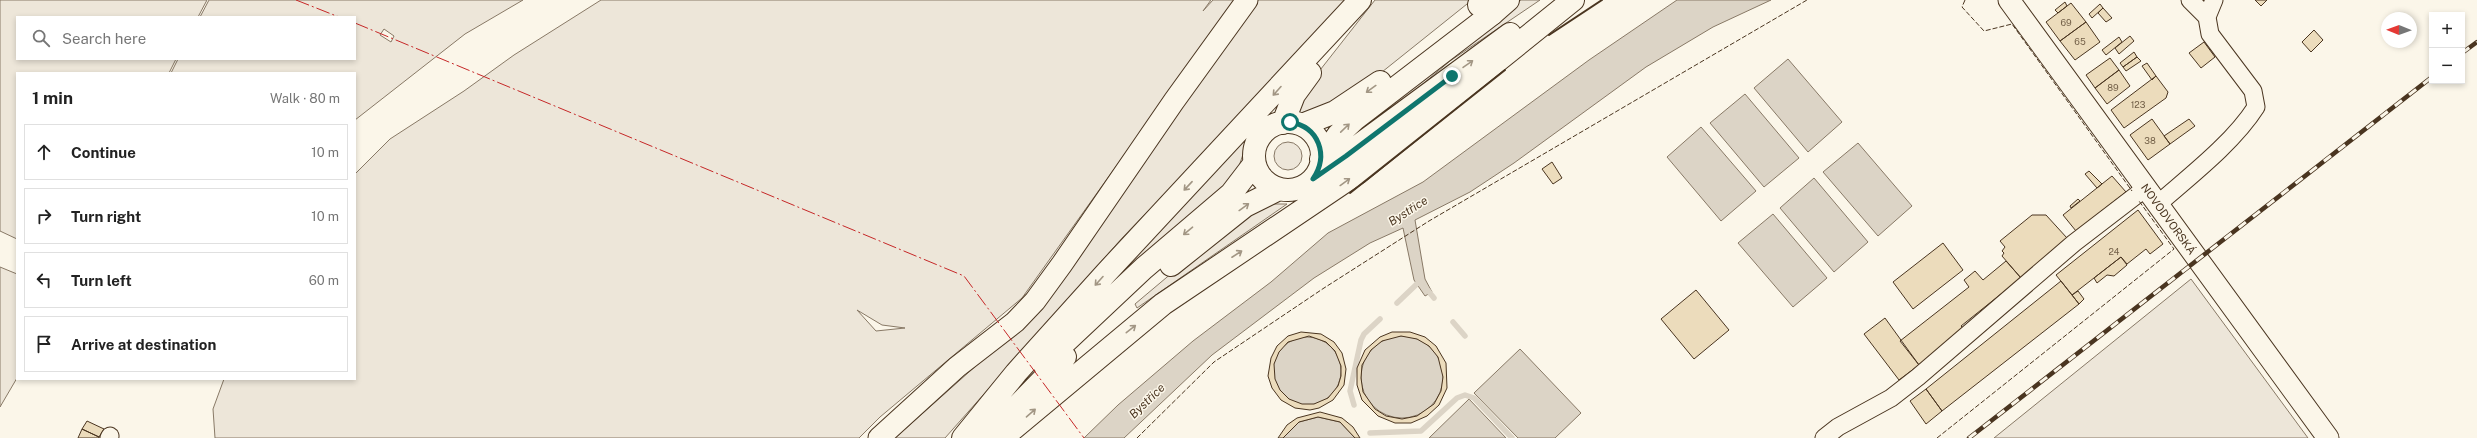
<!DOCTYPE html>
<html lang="en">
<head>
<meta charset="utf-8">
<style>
  body { margin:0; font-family:"Public Sans",sans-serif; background:#f6f6f6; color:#222 }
  .controls { position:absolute; right:12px; top:12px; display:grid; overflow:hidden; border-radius:0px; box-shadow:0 2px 6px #0003 }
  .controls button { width:36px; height:36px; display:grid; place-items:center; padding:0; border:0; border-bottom:1px solid #e0e0e0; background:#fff; color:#222; font:20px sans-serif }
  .compass { position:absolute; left:2381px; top:12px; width:36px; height:36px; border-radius:50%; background:#fff; box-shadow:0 2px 6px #0003; rotate:271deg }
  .stop { position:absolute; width:12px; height:12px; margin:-9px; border:3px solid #0f766e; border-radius:50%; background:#fff }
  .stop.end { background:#0f766e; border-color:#fff; box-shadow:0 1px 4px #0008 }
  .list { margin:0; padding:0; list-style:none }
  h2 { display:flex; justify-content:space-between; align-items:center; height:52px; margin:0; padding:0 16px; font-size:17px }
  h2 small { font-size:13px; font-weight:400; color:#767676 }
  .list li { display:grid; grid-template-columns:26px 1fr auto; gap:12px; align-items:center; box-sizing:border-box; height:56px; margin:0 8px 8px; padding:0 8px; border:1px solid #e0e0e0; border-radius:0px }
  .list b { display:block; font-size:15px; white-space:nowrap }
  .list em { font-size:13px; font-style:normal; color:#767676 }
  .icon { flex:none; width:22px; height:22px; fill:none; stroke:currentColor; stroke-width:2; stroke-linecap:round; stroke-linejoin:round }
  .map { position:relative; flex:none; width:2477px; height:438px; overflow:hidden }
  .search { position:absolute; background:#fff; box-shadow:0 2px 6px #0003; left:16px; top:16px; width:340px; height:44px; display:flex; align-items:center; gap:10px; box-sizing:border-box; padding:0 14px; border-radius:0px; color:#767676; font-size:15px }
  .panel { position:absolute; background:#fff; box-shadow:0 2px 6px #0003; left:16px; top:72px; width:340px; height:308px; border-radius:0px }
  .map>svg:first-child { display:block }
  .green { fill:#ede6d9; stroke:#887966; fill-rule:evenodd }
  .water { fill:#dcd4c6; stroke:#887966 }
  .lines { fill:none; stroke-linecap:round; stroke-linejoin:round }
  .stream { stroke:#dcd4c6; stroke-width:5.5 }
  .building { fill:#ecdcbc; stroke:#4a3520; fill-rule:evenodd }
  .minor-casing { stroke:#4a3520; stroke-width:19 }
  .tertiary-casing { stroke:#4a3520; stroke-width:23 }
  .primary-casing { stroke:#4a3520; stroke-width:24 }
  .trunk-casing { stroke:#4a3520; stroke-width:24 }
  .minor { stroke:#fbf6e9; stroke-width:17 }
  .tertiary { stroke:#fbf6e9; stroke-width:21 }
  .primary { stroke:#fbf6e9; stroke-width:22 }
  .trunk { stroke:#fbf6e9; stroke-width:22 }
  .rail-casing { stroke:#4a3520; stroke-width:4.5 }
  .rail { stroke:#fbf6e9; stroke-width:3; stroke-dasharray:9; stroke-linecap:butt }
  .fence { stroke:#4a3520; stroke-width:1; stroke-dasharray:5 2; stroke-linecap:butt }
  .wall { stroke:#4a3520; stroke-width:2 }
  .power { stroke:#c62828; stroke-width:1; stroke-dasharray:14 3 2 3; stroke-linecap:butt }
  .oneway { stroke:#a29684 }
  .route { stroke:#0f766e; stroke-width:5 }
  .labels { text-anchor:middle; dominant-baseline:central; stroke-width:3; stroke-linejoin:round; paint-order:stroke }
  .number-label { font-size:9px; fill:#725f47 }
  .street-label { font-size:11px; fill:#4a3520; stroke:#fbf6e9 }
  .water-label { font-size:12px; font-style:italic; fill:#4a3520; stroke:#fbf6e9 }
</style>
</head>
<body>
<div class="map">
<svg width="2477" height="438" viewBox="0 0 2477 438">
  <rect width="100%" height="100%" fill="#fbf6e9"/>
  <path class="green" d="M0,0H207L198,17H17V59H176L169,73H17V239L0,231Z
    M209,0H523L465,34L355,120V73H171L178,59H355V17H200ZM384,29L394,36L391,42L380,35Z
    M601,0H1211L1203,11L1213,0H1235L1022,298L880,417L859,438H215L213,409L224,379H355V174L390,139L464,91L514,55ZM857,310L882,325L905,328L876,331Z
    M1257,0H1347L1314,40L1123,237L945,438H895L1024,323Z
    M1375,0H1472L1362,88L1303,116L1298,113L1306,88Z
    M1521,0H1540L1450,61L1384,117L1353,138L1351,134Z
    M1247,134C1244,156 1238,172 1226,191L1106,294L1100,286Z
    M1274 156a14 14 0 1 1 28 0a14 14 0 1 1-28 0Z
    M1268,204H1287L1137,308L1135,304L1229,225Z
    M0,267L17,274V378L0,407Z
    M2191,279L2308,438H1994Z"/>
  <path class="water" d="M1677,0H1771L1713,27L1646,67L1514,163L1470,192L1415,220L1425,279L1432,292L1425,296L1414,280L1403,228L1370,243L1314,278L1212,355L1124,438H1084L1118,405L1193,341L1271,282L1328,233L1423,182L1589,60Z
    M1788,59L1842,122L1808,152L1754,88Z
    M1745,94L1799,158L1764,187L1710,123Z
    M1701,127L1756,191L1721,221L1667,157Z
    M1858,143L1912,206L1878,236L1823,172Z
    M1814,178L1868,242L1834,272L1780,208Z
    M1773,214L1827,278L1793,307L1738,243Z
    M1361 377a41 41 0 1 1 82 0a41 41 0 1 1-82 0Z
    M1273 371a34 34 0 1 1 68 0a34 34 0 1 1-68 0Z
    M1520,349L1581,413L1555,438H1518L1474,393Z
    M1469,399L1506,438H1429Z
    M1318,417L1340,422L1355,438H1283L1299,422Z"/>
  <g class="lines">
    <path class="stream" d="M1425,287L1434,298
      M1397,303L1420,281
      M1453,322L1465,336
      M1354,405L1350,391L1361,340L1364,334L1380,319
      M1370,433L1421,431L1457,398L1465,395L1474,398L1512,438"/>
  </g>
  <path class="building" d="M2255,0H2267L2261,6Z
    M2065,2L2067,6L2058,13L2055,10Z
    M2071,3L2086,22L2060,41L2046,22Z
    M2100,4L2103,8L2092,18L2089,14Z
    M2103,8L2112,18L2106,22L2098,13Z
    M2086,22L2100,42L2075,60L2060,41Z
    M2314,30L2323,40L2311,52L2302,42Z
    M2130,36L2134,41L2119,54L2115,48Z
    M2119,37L2122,42L2106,55L2102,50Z
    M2204,42L2215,57L2201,68L2189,53Z
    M2134,52L2137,57L2123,67L2120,63Z
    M2137,57L2141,61L2126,71L2123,67Z
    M2110,58L2119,70L2095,88L2086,75Z
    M2147,63L2156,76L2152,80L2142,66Z
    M2119,70L2130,86L2107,104L2095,88Z
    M2156,76L2168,92L2166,98L2124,128L2111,110Z
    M2152,119L2170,144L2148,160L2130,135Z
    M2189,119L2195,126L2170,144L2164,136Z
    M1552,162L1562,178L1553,184L1542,169Z
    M2089,171L2102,184L2097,188L2085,174Z
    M2112,176L2126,192L2076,231L2063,215Z
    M2078,199L2080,201L2071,208L2070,206Z
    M2138,210L2163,244L2150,254L2146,249L2127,264L2121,257L2072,295L2056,275Z
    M2032,215H2046L2067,238L2021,278L2002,256L2004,253L2002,251L2005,247L2000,241Z
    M1943,243L1963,270L1913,309L1893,282Z
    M2121,257L2127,265L2114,276L2107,275L2097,283L2094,278Z
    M2006,261L2021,278L1961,326L1965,330L1919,365L1900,341L1969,287L1964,280L1975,271L1983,280Z
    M2061,281L2079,304L1942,411L1926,389Z
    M1696,290L1729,330L1694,359L1661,319Z
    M2078,291L2084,299L2079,304L2072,295Z
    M1885,318L1919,365L1899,380L1864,334Z
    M1301,332L1321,334L1334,342L1342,353L1346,369L1344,385L1333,400L1319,408L1310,410L1295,408L1281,400L1272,388L1268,376L1271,358L1277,346L1288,336ZM1309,336L1326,342L1335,351L1341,366V376L1338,386L1328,398L1314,404H1302L1289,399L1280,390L1275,379L1274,364L1279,352L1288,342Z
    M1392,332H1410L1425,337L1436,346L1446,363L1447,388L1439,405L1427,416L1411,423H1395L1378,416L1362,400L1357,385V368L1365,350L1380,337ZM1401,336L1417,339L1429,346L1438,357L1443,377L1441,391L1434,404L1417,416L1402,419L1386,416L1375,409L1363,392L1361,378L1362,365L1371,350L1382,341Z
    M1926,389L1942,411L1926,424L1910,401Z
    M1320,412L1342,418L1353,427L1360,438H1355L1340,422L1318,417L1299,422L1283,438H1278L1287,425L1297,418Z
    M87,421L104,429L99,437L82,429Z
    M82,429L99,437V438H78Z"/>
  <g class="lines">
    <defs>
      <path id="minor" d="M2207,17L2214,0
        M2158,204C2190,176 2233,143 2256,107L2253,91L2210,34L2207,17L2190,0
        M109,438L110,436
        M1824,438L1838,427L1891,398L1918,377L2074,243L2147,187"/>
      <g id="tertiary">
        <path id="s1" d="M2009,0L2328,438"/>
        <path d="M879,438L957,367L1015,322L1035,301L1062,264L1174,101L1247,0"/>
      </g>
      <path id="primary" d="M1254 156a34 34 0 1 1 68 0a34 34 0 1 1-68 0Z
        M1283,123L1294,95L1310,73
        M1302,125L1335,112L1380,82
        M1321,159L1338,135L1355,119L1492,14
        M1313,179L1510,34
        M1171,265L1245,206L1279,189
        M1043,363L1144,268L1231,194L1254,164
        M963,438L1016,373L1106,273L1360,0
        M986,438L1065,357
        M1002,438L1163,304L1359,172L1573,0"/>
      <path id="trunk" d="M1479,5L1485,0
        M1492,14L1508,0"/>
    </defs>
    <use href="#minor" class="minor-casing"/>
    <use href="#tertiary" class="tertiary-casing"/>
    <use href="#primary" class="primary-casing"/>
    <use href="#trunk" class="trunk-casing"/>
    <use href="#minor" class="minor"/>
    <use href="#tertiary" class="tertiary"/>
    <use href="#primary" class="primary"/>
    <use href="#trunk" class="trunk"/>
    <defs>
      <path id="rail" d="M2462,53L2477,42
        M1969,438L2432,77"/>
    </defs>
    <use href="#rail" class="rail-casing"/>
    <use href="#rail" class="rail"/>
    <path class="fence" d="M1965,0L1962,7L1984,31L2012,24L2132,191
      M1137,438L1214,362L1324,288L1429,221L1807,0
      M1937,438L2174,249L2139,201"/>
    <path class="wall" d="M1549,35L1602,0
      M1350,193L1505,70"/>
    <path class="power" d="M296,0L339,17
      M355,23L964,276L1084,438"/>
  </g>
  <defs><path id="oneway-shaft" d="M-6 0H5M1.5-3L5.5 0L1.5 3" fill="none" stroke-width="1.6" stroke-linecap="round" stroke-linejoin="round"/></defs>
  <g class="oneway">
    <use href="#oneway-shaft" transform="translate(1468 64) rotate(-35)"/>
    <use href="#oneway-shaft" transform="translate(1371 89) rotate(144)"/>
    <use href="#oneway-shaft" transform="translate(1277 91) rotate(132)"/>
    <use href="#oneway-shaft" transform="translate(1345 128) rotate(-44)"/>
    <use href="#oneway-shaft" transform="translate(1345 182) rotate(-36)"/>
    <use href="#oneway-shaft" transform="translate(1188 186) rotate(133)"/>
    <use href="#oneway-shaft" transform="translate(1244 207) rotate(-36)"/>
    <use href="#oneway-shaft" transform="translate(1188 231) rotate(140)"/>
    <use href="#oneway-shaft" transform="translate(1237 254) rotate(-33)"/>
    <use href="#oneway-shaft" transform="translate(1099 281) rotate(132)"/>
    <use href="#oneway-shaft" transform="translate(1131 329) rotate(-38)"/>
    <use href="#oneway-shaft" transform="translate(1031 413) rotate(-41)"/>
  </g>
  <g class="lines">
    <path class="route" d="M1290,122C1319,127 1329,155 1313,179L1346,156L1452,76"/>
  </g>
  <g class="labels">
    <g class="number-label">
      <text x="2066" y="22">69</text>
      <text x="2080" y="41">65</text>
      <text x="2113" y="87">89</text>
      <text x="2138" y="104">123</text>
      <text x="2150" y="140">38</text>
      <text x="2114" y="251">24</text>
    </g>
    <g class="street-label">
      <text stroke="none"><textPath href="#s1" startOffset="271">NOVODVORSKÁ</textPath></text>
    </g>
    <g class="water-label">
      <text transform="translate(1408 211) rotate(-33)">Bystřice</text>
      <text transform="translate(1147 401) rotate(-44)">Bystřice</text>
    </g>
  </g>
</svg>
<div class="controls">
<button>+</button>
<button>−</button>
</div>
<svg class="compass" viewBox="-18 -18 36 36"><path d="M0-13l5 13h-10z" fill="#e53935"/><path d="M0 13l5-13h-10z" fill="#767676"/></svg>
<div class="stop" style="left:1290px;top:122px"></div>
<div class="stop end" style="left:1452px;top:76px"></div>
<div class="search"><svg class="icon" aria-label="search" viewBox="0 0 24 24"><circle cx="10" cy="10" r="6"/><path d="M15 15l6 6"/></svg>Search here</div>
<section class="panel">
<h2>1 min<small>Walk · 80 m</small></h2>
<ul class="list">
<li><svg class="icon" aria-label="ahead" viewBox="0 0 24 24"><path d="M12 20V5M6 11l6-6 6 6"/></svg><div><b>Continue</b></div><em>10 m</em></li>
<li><svg class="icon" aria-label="right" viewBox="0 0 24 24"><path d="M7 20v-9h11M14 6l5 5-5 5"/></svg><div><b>Turn right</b></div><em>10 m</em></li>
<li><svg class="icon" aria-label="left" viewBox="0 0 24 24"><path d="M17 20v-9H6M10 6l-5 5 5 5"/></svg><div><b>Turn left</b></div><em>60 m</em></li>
<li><svg class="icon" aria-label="arrive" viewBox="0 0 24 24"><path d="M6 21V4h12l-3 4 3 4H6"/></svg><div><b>Arrive at destination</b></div></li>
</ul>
</section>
</div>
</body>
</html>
